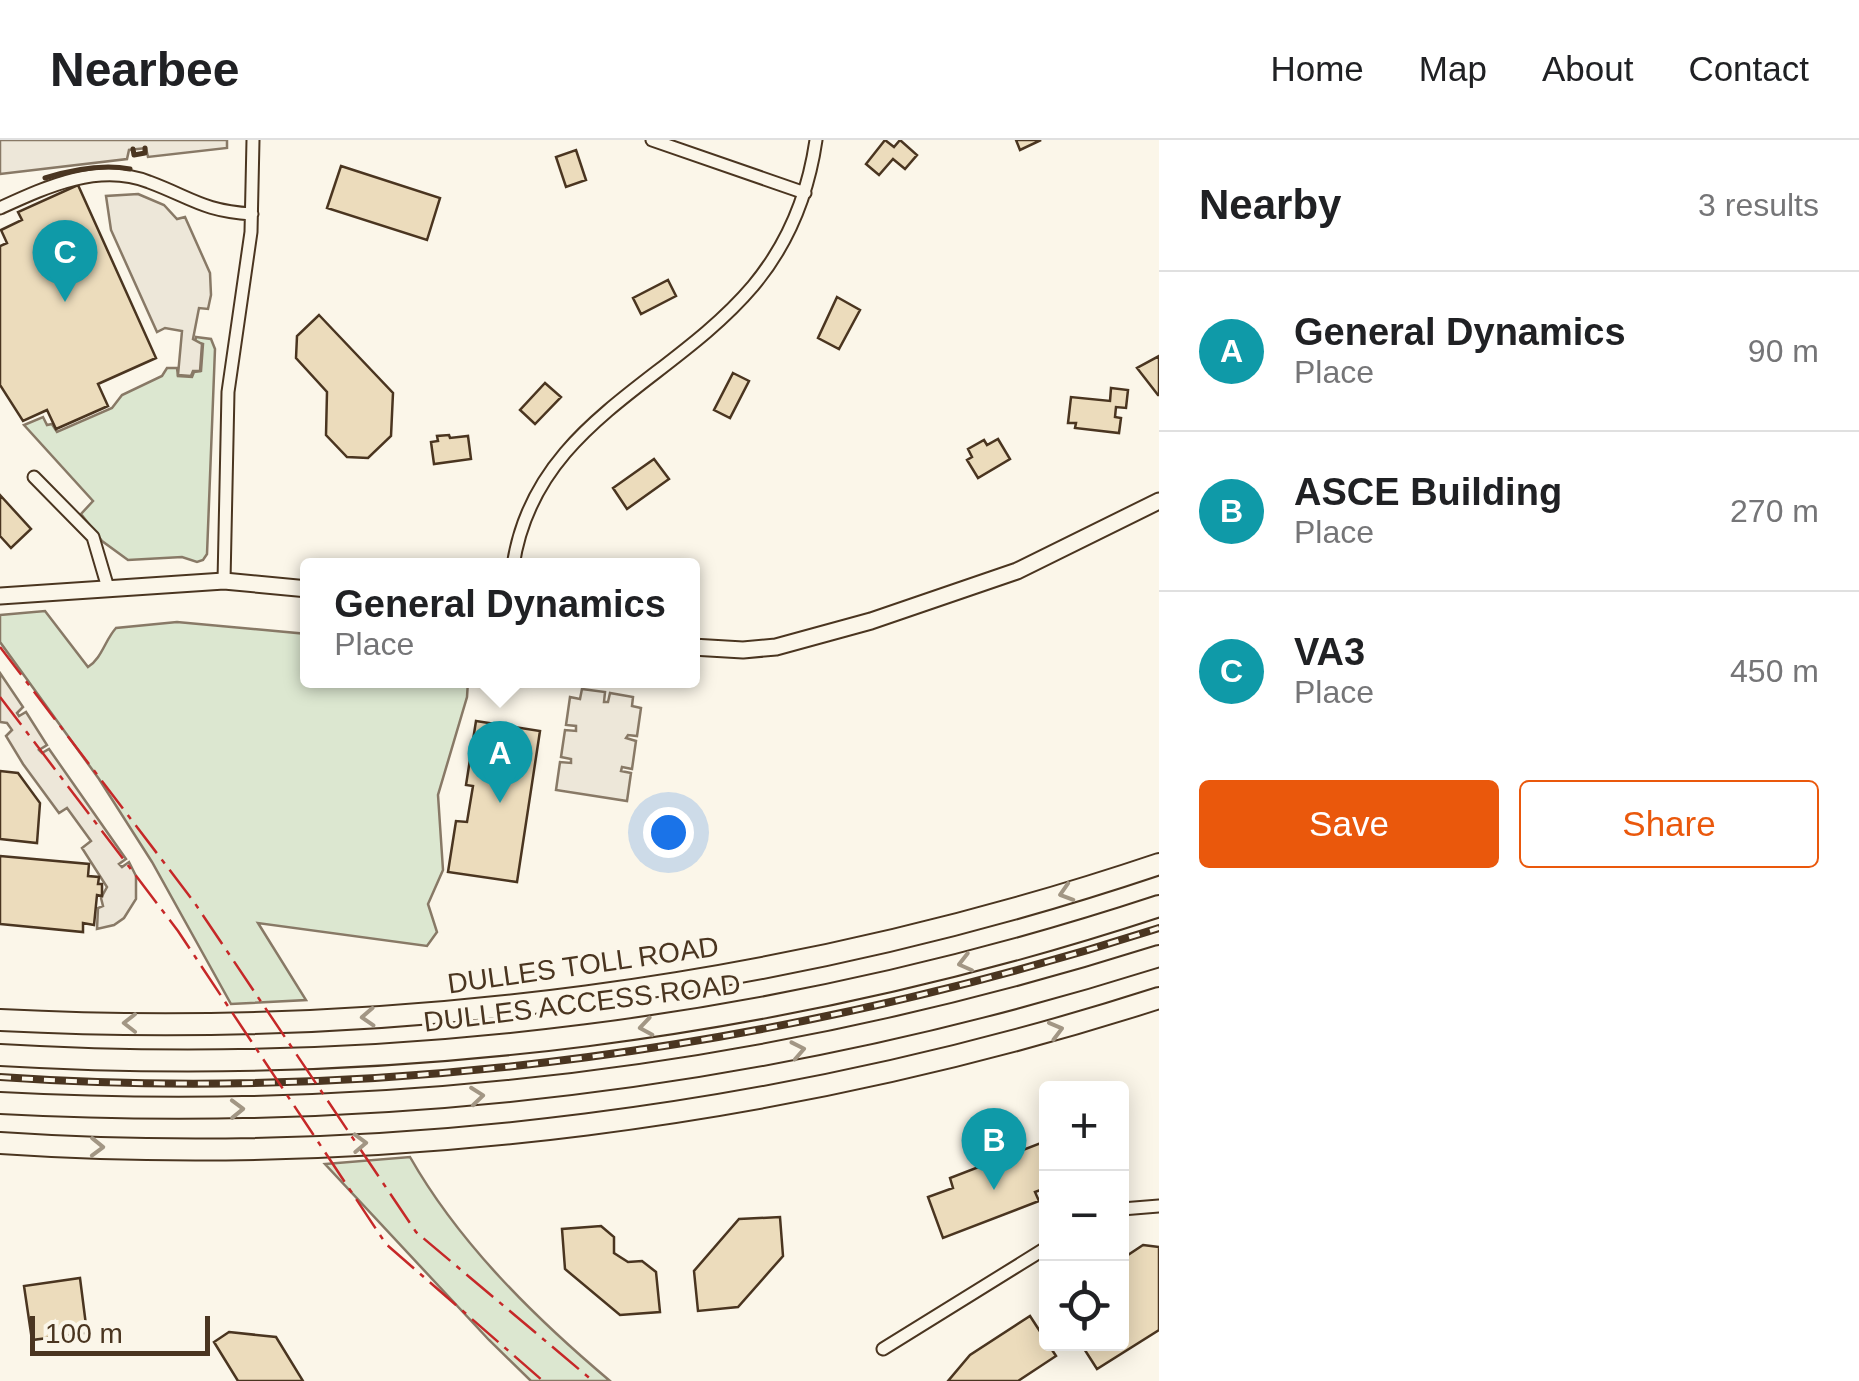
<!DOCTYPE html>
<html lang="en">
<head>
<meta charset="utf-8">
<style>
  body { margin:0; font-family:Helvetica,sans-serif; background:#f6f6f6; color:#202124 }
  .controls { position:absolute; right:30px; bottom:30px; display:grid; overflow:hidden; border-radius:10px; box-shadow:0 5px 25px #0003 }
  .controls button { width:90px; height:90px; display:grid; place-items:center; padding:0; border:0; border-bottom:2px solid #e0e0e0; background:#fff; color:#202124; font:50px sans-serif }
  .scale { position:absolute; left:30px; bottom:25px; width:180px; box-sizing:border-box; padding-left:10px; border:5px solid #4a3520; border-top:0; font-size:28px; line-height:35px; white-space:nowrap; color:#4a3520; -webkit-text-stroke:8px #fbf6e9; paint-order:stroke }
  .you { position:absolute; left:668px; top:692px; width:35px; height:35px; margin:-25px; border:8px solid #fff; border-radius:50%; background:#1a73e8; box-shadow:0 0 0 15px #1a73e833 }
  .badge { display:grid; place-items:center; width:65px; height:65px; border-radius:50%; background:#ea580c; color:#fff; font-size:32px; font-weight:700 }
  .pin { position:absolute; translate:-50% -82px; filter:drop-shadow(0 2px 5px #0008) }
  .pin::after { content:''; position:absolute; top:52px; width:35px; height:30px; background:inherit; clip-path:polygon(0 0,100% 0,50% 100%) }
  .popup { position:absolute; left:300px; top:418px; width:400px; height:130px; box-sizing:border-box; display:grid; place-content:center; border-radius:10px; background:#fff; filter:drop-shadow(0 2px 8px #0005); font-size:32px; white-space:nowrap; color:#757577 }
  .popup b { font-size:38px; color:#202124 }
  .popup::after { content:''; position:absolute; left:50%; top:100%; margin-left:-20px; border:20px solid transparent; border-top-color:#fff }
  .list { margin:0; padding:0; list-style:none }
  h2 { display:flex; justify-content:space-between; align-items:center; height:130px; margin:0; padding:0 40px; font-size:42px }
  h2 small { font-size:32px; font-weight:400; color:#757577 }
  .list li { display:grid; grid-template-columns:65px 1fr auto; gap:30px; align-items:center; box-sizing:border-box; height:160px; padding:0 40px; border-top:2px solid #e0e0e0 }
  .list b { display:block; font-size:38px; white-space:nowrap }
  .list p { margin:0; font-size:32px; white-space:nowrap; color:#757577 }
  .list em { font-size:32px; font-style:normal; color:#757577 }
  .actions { display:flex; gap:20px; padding:30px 40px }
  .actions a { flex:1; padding:22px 0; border:2px solid #ea580c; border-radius:10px; text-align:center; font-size:35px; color:#ea580c }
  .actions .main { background:#ea580c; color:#fff }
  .icon { flex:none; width:55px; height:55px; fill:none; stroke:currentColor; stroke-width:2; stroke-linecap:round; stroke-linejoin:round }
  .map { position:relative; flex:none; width:1159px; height:1241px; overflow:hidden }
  header { display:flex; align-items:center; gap:60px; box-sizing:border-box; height:140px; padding:0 50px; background:#fff; border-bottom:2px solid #e0e0e0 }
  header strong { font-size:48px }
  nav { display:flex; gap:55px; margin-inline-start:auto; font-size:35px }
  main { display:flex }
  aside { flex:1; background:#fff }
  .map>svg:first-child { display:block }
  .green { fill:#dce7d0; stroke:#887966; stroke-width:2.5 }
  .parking { fill:#ede7d9; stroke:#887966; stroke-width:2.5 }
  .building { fill:#ecdcbc; stroke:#4a3520; stroke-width:2.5 }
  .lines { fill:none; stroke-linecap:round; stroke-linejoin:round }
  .street-casing { stroke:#4a3520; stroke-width:15 }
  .secondary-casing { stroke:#4a3520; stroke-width:19 }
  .highway-casing { stroke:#4a3520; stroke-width:24 }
  .street { stroke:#fbf6e9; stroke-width:11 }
  .secondary { stroke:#fbf6e9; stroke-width:15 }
  .highway { stroke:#fbf6e9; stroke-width:20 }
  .rail-casing { stroke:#4a3520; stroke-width:8 }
  .rail { stroke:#fbf6e9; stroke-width:4; stroke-dasharray:11; stroke-linecap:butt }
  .wall { stroke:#4a3520; stroke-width:5 }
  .power { stroke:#c62828; stroke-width:2.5; stroke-dasharray:35 8 5 8; stroke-linecap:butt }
  .oneway { stroke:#a29684 }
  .labels { text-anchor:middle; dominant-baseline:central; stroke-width:8; stroke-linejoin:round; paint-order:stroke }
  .street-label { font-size:28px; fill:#4a3520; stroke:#fbf6e9 }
</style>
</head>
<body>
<header>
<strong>Nearbee</strong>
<nav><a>Home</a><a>Map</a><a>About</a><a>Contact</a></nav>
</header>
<main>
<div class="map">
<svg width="1159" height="1241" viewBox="0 0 1159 1241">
  <rect width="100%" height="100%" fill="#fbf6e9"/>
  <path class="green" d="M196,197L211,199L215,209L207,414L203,420L197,422L182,417L128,420L102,401L81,374L93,361L24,285L43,277L47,285L52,284L57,292L112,268L122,255L162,236L167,228H177L178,236L192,237L194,232L201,231L203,204L195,202Z
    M45,471L88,527C102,518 105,500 116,488L177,482L307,494L308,540L468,541L467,557L438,655L443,730L428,764L437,792L427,806L258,783L306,860L231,864L152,722L99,639L0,502V475Z
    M410,1017C459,1103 534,1177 610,1241H531L489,1200L325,1024Z"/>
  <path class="parking" d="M0,0H227V8L148,17L146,8L129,10L127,19L0,34Z
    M138,54L164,65L177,79L185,77L210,133L211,155L208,169L199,168L193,199L202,204L200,231H193L191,236L178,235L182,191L165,188L157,192L111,90L106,56Z
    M0,533L23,567L17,573L19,576L26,572L47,605L39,610L42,613L49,609L126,719L119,724L122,727L129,722L136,736V759L124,778L114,785L97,789L98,768L103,766L101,758L107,747L82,708L91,701L67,668L59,673L23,624L6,596L12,590L7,583L0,582Z
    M582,549L605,552L604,562H608L610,553L633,557L632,566L641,568L637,596L628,595L626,598L636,601L632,629L622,627L621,631L631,633L627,661L556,650L560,622L571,623V619L561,617L565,590L576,591V586L566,585L570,557L580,559Z"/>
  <path class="building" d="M885,0L894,7L900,0L917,15L905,29L893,19L879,35L866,24Z
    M1016,0H1041L1020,10Z
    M576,10L586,40L566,47L556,17Z
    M341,26L440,58L427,100L327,68Z
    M78,45L156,218L98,244L108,266L56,289L47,270L23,281L0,245V106L7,103L1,90L22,80L18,72Z
    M668,140L676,156L641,174L633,158Z
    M837,157L860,170L839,209L818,198Z
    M319,175L393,253L391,296L368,318L347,317L326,295L327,252L296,218L297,196Z
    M1159,216V255H1158L1137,228Z
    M733,233L749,241L730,278L714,270Z
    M545,243L561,257L535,284L520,270Z
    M1111,248L1128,250L1126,268L1116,267L1115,277L1121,278L1119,293L1075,288L1076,283H1068L1071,257L1110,261Z
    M449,295L450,298L468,296L471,319L434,324L431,302L438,301L437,296Z
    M998,299L1010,319L978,338L967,320L972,317L968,309L984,300L987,305Z
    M654,319L669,339L627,369L613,348Z
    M0,355L31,389L11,408L0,396Z
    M476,581L540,591L517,742L448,732L456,681L467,682L473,646L466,645Z
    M0,631L18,633L40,663L37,703L0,699Z
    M0,716L89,724L88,736L99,737L98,744H102V756L97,755L94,785L83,783V792L0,784Z
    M1046,1001V1048L1035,1052L1039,1061L943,1098L928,1057L953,1048L950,1038Z
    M780,1077L783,1116L738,1167L698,1171L694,1131L739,1079Z
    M601,1086L614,1097V1113L628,1122L642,1121L656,1132L660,1172L620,1175L565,1129L562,1089Z
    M1143,1105L1159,1107V1190L1097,1229L1081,1204H1122V1119Z
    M80,1138L87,1193L32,1200L24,1146Z
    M1030,1176L1056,1216L1018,1241H948L970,1215Z
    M229,1192L276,1197L303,1241H238L214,1202Z"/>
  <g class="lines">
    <defs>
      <path id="street" d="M652,0L805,53
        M0,68C46,47 99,22 149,42C192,58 203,71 252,74
        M34,337L93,397L108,448
        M513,426C534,283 670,244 753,146C789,103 808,55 816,0
        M224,441L228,252L251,92L253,0
        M1122,1069L1159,1066
        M883,1209L1046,1108"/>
      <path id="secondary" d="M0,456L224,441L308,449
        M692,507L743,510L776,507L871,481L1017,431L1159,361"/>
      <path id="highway" d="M0,880C390,900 788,849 1159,724
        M0,915C392,938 786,889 1159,766
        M0,963C394,984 783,935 1159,816
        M0,1003C385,1029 792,976 1159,858"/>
    </defs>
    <use href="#street" class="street-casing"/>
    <use href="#secondary" class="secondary-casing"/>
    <use href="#highway" class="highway-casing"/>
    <use href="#street" class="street"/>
    <use href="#secondary" class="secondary"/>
    <use href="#highway" class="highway"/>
    <defs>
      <path id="rail" d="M0,937C391,964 787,907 1159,788"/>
    </defs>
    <use href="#rail" class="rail-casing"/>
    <use href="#rail" class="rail"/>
    <path class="wall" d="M133,9L134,15L145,13V8
      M45,38C71,30 103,24 130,29"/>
    <path class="power" d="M0,507L194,762L416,1092L593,1241
      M0,557L178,791L386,1104L543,1241"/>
  </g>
  <defs><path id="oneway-chevron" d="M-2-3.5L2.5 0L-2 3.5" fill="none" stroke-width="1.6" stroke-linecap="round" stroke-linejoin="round" transform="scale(2.5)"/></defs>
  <g class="oneway">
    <use href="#oneway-chevron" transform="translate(1066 753) rotate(163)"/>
    <use href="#oneway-chevron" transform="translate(965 823) rotate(166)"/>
    <use href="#oneway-chevron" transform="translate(368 877) rotate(177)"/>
    <use href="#oneway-chevron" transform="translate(130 883) rotate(-180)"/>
    <use href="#oneway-chevron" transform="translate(646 887) rotate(171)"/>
    <use href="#oneway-chevron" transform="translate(1056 890) rotate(-15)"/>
    <use href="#oneway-chevron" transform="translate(798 910) rotate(-11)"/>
    <use href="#oneway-chevron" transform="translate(477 956) rotate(-6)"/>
    <use href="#oneway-chevron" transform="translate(237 969) rotate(-1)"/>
    <use href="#oneway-chevron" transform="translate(360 1003) rotate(-2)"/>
    <use href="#oneway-chevron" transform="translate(97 1007) rotate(1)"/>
  </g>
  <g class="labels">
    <g class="street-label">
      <text transform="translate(583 825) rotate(-8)">DULLES TOLL ROAD</text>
      <text transform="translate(582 863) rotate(-7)">DULLES ACCESS ROAD</text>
    </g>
  </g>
</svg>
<div class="controls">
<button>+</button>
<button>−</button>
<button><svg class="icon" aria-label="locate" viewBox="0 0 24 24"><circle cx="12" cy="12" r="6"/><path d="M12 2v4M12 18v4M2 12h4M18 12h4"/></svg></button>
</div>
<div class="scale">100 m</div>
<div class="you"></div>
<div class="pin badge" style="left:500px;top:663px;background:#0f9aa8">A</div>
<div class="popup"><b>General Dynamics</b>Place</div>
<div class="pin badge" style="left:994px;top:1050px;background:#0f9aa8">B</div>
<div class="pin badge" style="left:65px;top:162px;background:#0f9aa8">C</div>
</div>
<aside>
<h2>Nearby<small>3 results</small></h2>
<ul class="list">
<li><span class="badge" style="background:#0f9aa8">A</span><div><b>General Dynamics</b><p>Place</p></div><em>90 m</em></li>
<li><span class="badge" style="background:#0f9aa8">B</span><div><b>ASCE Building</b><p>Place</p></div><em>270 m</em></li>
<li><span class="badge" style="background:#0f9aa8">C</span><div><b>VA3</b><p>Place</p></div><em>450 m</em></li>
</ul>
<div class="actions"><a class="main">Save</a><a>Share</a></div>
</aside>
</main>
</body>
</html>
